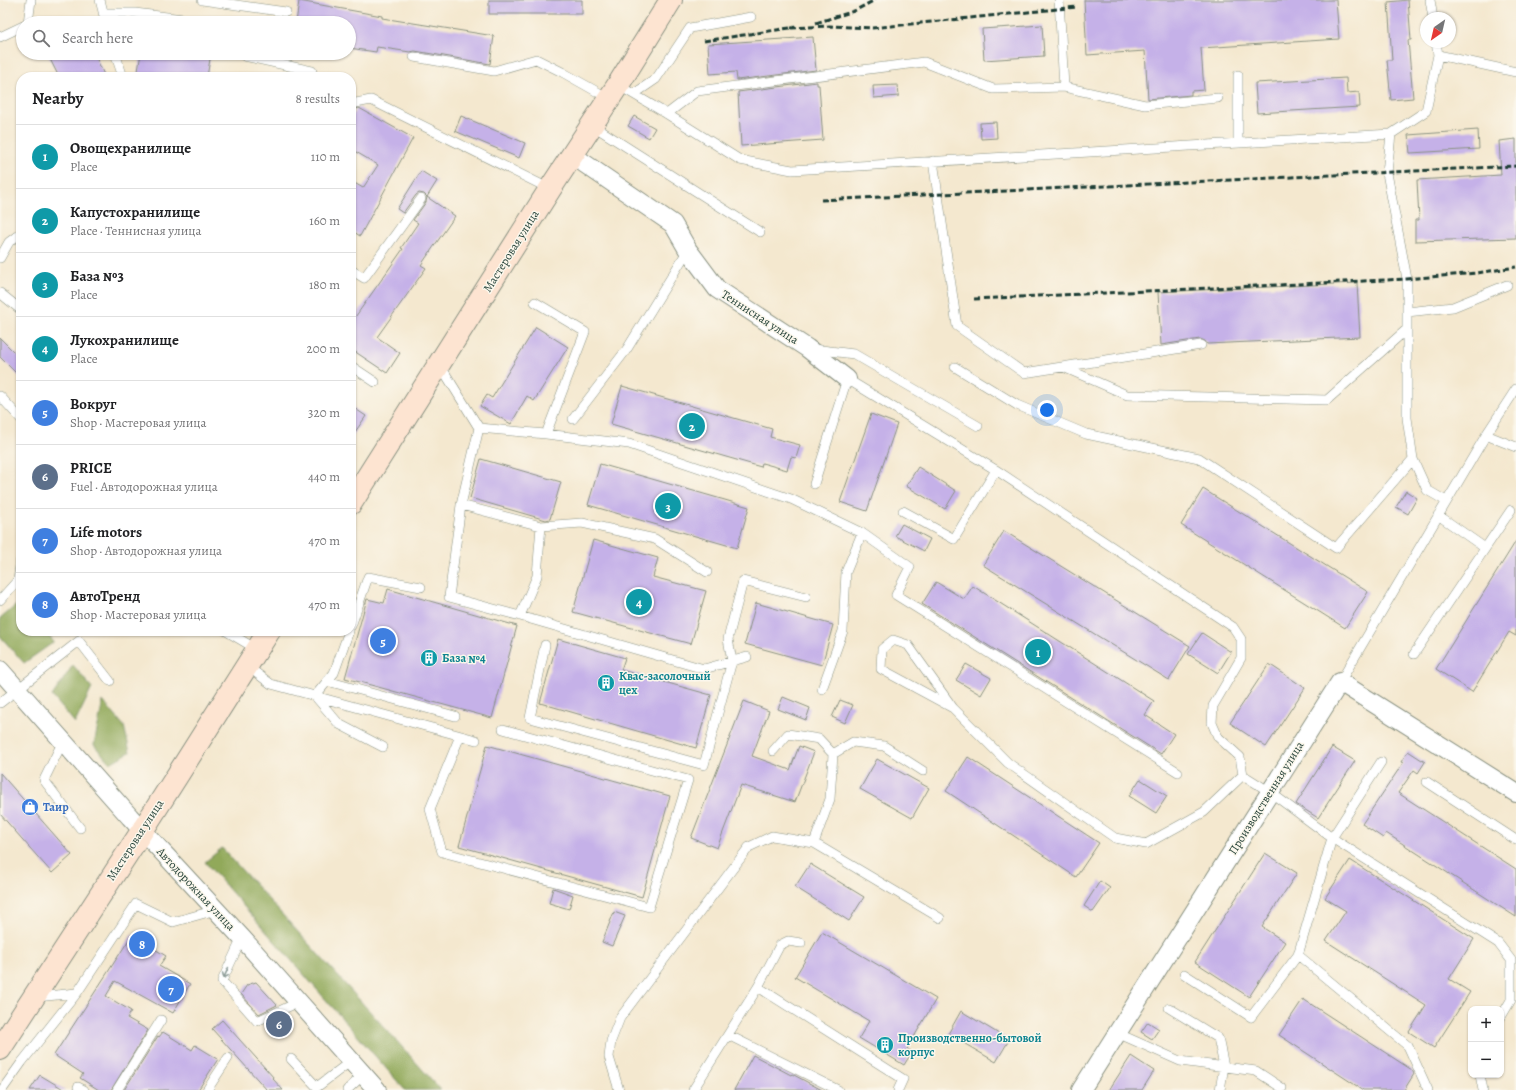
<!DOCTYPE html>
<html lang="en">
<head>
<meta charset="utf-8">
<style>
  body { margin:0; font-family:Alegreya,serif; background:#f6f6f6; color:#202124 }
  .controls { position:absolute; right:12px; bottom:12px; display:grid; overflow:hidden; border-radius:8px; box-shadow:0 1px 3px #0004 }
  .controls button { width:36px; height:36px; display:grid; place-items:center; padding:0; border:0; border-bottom:1px solid #e0e0e0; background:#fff; color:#202124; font:20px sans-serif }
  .compass { position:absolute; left:1420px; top:12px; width:36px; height:36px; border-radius:50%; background:#fff; box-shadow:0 1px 3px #0004; rotate:214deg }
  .you { position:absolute; left:1047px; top:410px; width:14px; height:14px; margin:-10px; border:3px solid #fff; border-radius:50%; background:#1a73e8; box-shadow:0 0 0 6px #1a73e833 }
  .badge { display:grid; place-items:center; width:26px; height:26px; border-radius:50%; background:#ea580c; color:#fff; font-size:13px; font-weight:700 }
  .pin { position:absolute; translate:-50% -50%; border:2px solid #fff; box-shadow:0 1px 4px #0006 }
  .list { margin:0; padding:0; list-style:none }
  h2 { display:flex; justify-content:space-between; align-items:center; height:52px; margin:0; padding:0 16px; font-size:17px }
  h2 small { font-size:13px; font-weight:400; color:#757577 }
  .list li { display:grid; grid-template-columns:26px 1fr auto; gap:12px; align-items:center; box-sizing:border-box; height:64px; padding:0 16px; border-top:1px solid #e0e0e0 }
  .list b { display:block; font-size:15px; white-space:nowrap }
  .list p { margin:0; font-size:13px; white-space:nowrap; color:#757577 }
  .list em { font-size:13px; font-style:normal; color:#757577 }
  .icon { flex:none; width:22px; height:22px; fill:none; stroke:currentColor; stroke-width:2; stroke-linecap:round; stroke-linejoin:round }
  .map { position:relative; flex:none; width:1516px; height:1090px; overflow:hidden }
  .search { position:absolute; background:#fff; box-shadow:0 1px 3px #0004; left:16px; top:16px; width:340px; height:44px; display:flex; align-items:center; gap:10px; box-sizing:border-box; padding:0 14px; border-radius:22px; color:#757577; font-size:15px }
  .panel { position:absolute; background:#fff; box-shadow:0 1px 3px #0004; left:16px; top:72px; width:340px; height:564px; border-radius:16px }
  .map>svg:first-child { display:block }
  .forest { fill:#91a95a; stroke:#587347 }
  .building { fill:#c5b1e8 }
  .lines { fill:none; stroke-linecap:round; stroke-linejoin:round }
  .service-casing { stroke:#8a9282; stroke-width:10 }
  .minor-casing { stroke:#8a9282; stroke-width:20 }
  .secondary-casing { stroke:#8a9282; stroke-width:24 }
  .service { stroke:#fff; stroke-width:9 }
  .minor { stroke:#fff; stroke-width:18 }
  .secondary { stroke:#fde4d1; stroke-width:22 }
  .rail { stroke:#1f3d34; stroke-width:3; stroke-dasharray:6 3; stroke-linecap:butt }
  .oneway { stroke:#8f9e9a }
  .labels { text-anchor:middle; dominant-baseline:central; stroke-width:3; stroke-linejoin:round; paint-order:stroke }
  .street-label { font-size:12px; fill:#1f3d34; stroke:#fbf7ec }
  .culture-label { font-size:12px; font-weight:bold; fill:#0d838f; stroke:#fbf7ec; text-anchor:start }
  .shop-label { font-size:12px; font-weight:bold; fill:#366cbe; stroke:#fbf7ec; text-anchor:start }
</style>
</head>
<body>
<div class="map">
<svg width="1516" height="1090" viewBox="0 0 1516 1090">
  <rect width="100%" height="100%" fill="#fbf7ec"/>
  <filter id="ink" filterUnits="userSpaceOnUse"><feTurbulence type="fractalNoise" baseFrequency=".025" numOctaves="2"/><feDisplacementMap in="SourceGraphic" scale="8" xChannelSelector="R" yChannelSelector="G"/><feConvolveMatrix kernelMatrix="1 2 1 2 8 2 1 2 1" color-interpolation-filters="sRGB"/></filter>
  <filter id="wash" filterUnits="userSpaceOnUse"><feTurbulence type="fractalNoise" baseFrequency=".012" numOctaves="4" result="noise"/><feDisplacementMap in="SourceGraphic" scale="16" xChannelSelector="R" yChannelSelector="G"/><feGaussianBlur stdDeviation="0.9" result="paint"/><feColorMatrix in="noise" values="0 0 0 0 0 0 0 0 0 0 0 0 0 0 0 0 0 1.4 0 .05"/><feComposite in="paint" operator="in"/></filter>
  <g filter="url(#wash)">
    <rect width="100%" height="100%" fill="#f4e8cf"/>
    <path class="forest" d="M20,602L21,604V631H44L54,642L24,663L0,636V619Z
      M73,665L92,688L75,723L52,696Z
      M103,701L124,726L130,752L110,763L94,745Z
      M222,848L441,1090H405L205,862Z"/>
    <g id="blocks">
      <path class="building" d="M489,0H582V14H489Z
        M1084,0H1336L1339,39L1201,48L1204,90L1191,91V95L1148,99L1145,51L1087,55Z
        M1408,0L1411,40H1408L1413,98L1391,100L1387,60H1392L1388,2Z
        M299,1L382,16V18L494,36L490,64L415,51L410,52L377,47L376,52L349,48V23H296Z
        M1042,25L1044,56L984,60L982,29Z
        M813,37L816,70L737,80L736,72L710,74L708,44Z
        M47,53H94L105,77H59Z
        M141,53H211L207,77H137Z
        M1346,78L1347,93L1359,92L1360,107L1257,113L1255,83Z
        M817,82V85H819L823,140L741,146L738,92Z
        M898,85L899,96L874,98L873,86Z
        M359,108L413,138L360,236L351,230V181L363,188L378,165L351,149V119L356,109Z
        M461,116L525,143L519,158L455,131Z
        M634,116L655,128L649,138L628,126Z
        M996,122L997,138L981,139L980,123Z
        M1478,130L1479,149L1410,153L1408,135Z
        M1516,139V238L1415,241V220H1419L1417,180L1501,175L1499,141Z
        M421,171L437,181L427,197L455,216L421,265L426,268L377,337L400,353L387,373L351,349V323L403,249L401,248L418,223L413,220L426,202L427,197L424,194L419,193L416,195L403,213L397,209Z
        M1357,283L1360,337L1207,344L1205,341L1200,339L1161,345L1158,292Z
        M536,327L568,347L534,401L527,396L511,424L480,406L487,395L492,398Z
        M0,338L21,359V378L0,357Z
        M622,386L772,429L770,437L800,445L796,458L791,457L787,470L762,463L761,467L611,424Z
        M351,406L366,416L351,438Z
        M871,414L897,424L867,511L840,502Z
        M481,459L561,482L550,519L546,520L470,498Z
        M600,464L749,507L737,548L588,505Z
        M918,467L956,491L945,509L906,486Z
        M1203,489L1368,592L1345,628L1181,525Z
        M1406,491L1417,498L1408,514L1396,507Z
        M902,524L930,539L924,551L895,536Z
        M1004,531L1190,646L1169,680L983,565Z
        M593,540L658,558L653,577L706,591L691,644L573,612Z
        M1516,541V636L1509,632L1472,692L1436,669Z
        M936,582L964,599L973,586L1154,701L1145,715L1174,734L1161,754L922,604Z
        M388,589L517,626L492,718L345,678L367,599L384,603Z
        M756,603L833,625L822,665L745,644Z
        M1202,633L1231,652L1218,673L1188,654Z
        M558,639L625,658L621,670L711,695L696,748L540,703Z
        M966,664L991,678L981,695L956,680Z
        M1269,664L1305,688L1266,747L1230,723Z
        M783,697L810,708L806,720L778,709Z
        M840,700L853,705L845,723L832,717Z
        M744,701L769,711L752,756L790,770L799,746L814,752L795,802L741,785L717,848L691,838Z
        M487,745L670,796L642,897L459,846Z
        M1332,747L1355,761L1318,818L1296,804Z
        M1408,751L1425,762L1418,773L1414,770L1398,793L1516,869V917L1386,833L1383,838L1362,824L1403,763L1401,762Z
        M968,757L1099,843L1076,877L946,791Z
        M877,759L929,788L912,818L860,789Z
        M0,773L72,855L52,873L0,814Z
        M1140,779L1167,796L1156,813L1129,796Z
        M1265,853L1297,873L1262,927L1285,942L1249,997L1195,962Z
        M1350,860L1474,939L1449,979L1470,992L1434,1048L1409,1032L1426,1005L1326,941L1346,911L1325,898Z
        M810,864L864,897L849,921L795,887Z
        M1100,881L1110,888L1093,912L1084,906Z
        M553,888L573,895L569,909L549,903Z
        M614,912L625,916L612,946L602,942Z
        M822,932L936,999L907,1049L912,1052L904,1065L859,1038L869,1021L795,977Z
        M132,935L166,956L159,966L190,984L173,1013L115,981L106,996L131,1011L127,1018L148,1030L111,1090H99L80,1078L83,1074L54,1055Z
        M256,982L277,1005L259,1014L241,994L247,985Z
        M1303,999L1412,1070L1414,1074L1404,1090H1363L1279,1035Z
        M961,1011L1009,1040L996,1062L948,1034Z
        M286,1014L292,1021L285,1032L276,1034L267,1023Z
        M222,1020L274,1078L273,1079L283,1090H267L212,1029Z
        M1148,1022L1159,1029L1152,1039L1141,1032Z
        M163,1032L192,1050L195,1045L218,1059L198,1090H124L158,1036L159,1037Z
        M753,1055L791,1075L792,1074L822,1090H734Z
        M1131,1056L1154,1071L1142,1090H1109Z
        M40,1075L65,1090H30Z"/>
    </g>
  </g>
  <g filter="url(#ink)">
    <use href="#blocks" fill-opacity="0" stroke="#8a9282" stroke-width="1"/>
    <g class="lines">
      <defs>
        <path id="service" d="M100,0L106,23
          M202,0L286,12
          M1430,0L1433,18
          M103,13H135L215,23
          M28,23L31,0
          M0,37L23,26
          M115,53L123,77
          M242,53L244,56L312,71
          M1438,55L1516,72
          M414,57L494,71L536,59L562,72L610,99
          M1238,75V143
          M618,85L667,114L740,160L792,170L1391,134L1426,111L1438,55L1436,42
          M1064,87L1145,105L1218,98
          M634,94L656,79L690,28L751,17
          M351,104L371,100L550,189
          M667,114L697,91L924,62L993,89L1064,87L1059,0
          M592,125L760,232
          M1391,134L1387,173L1407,279V418L1413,459L1427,490L1446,501
          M933,161L957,326L1024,373L1201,345
          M0,258L9,242L21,233
          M351,270L364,278L421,199
          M0,293L21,310
          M535,302L585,332L546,434
          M1407,312L1453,307L1507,285
          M813,349L854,354L978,426
          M440,365L479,428L461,505L541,526L582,523L655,539L707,572
          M351,366L375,382
          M955,367L1017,405L1086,434L1199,458L1336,548L1413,459
          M1063,367L1127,395L1327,400L1407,329
          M0,396L21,419
          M573,419L627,349L688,250
          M479,428L546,434L629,444L791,499L862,533L910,567L896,595L1178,772
          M1486,435L1516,389
          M814,484L847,379L996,470L1233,627L1241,639V658L1213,706L1212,723L1218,737L1240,757L1243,775L1204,812L1146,844L1115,838L1008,763L953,708L881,669L882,649L893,640L908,645L953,708
          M461,505L449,597L520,616L704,669L747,657
          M903,511L954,539L996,470
          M1438,515L1485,548
          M0,600L18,580L21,558
          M520,616L537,576L541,526
          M351,626L368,577L421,587
          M226,631L258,650
          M349,631L334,673L315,696L339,724L383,747
          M545,645L530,718L704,765L732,661L728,639L743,581L806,597
          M1414,654L1511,510
          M247,666L271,684L476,740
          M327,681L455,716
          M1340,682L1486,435L1516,447
          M822,689L843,631L846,572L862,533
          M0,703L79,641L110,681
          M460,736L430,809L442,852L649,907L688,780L503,729
          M63,741L44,780L80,828
          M773,751L788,734L819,739L833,754L830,799L814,843
          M833,754L853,742L884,746L923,771
          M1243,775L1270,792L1332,838L1498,943L1511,960V1000L1501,1017
          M1427,782L1516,840
          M242,938L222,981L257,1021L299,1002
          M1298,955L1408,1046L1428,1090
          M1184,974L1251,1017L1298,955L1332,838L1381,762
          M758,987L903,1079L898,1090
          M36,997L77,993L136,904L173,922L216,910
          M1169,1008L1218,1038L1224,1066L1220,1090
          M1117,1033L1180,1061L1256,1071L1282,1088
          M728,1035L838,1090
          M291,1059L317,1087L351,1061
          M1480,1075L1483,1090
          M78,1087L84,1090
          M2,1090L22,1062L77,993
          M117,1090L161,1020
          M207,1090L228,1058
          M347,1090L363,1075
          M619,1090L609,1057L611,1041L620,1018L749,847L772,836L814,843L940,918
          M693,1090L758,987L780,945L788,941L801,943"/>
        <path id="minor" d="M572,155L673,224L688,250L717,289L807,348L847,379
          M0,670L130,817L242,938L377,1090
          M1081,1090L1340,682L1516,793"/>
        <path id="secondary" d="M351,503L550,189L618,85L671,0
          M0,1049L142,831L269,631"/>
      </defs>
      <use href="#service" class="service-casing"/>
      <use href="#minor" class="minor-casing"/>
      <use href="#secondary" class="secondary-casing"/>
      <use href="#service" class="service"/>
      <use href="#minor" class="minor"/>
      <use href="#secondary" class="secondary"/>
      <path class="rail" d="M816,23L854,11L875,0
        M791,28L830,26L872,28L1077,7
        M704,41L796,27
        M821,200L1516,166
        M974,299L1407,279L1477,273L1516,267"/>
    </g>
    <defs><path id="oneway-shaft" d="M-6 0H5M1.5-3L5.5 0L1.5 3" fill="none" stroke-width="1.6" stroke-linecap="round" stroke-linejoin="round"/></defs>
    <use class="oneway" href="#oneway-shaft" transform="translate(226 973) rotate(114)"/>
  </g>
  <defs>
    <symbol id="building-disc" viewBox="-11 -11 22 22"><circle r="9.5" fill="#0f9aa8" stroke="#fbf7ec"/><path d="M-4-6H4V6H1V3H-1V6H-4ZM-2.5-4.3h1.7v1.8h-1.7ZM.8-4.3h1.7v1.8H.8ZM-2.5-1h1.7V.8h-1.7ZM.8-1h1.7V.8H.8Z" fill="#fff"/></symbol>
    <symbol id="shop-disc" viewBox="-11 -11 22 22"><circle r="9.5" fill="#3f7fe0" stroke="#fbf7ec"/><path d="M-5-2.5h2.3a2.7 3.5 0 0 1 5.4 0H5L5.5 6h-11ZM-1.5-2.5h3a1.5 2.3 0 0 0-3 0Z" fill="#fff"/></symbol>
  </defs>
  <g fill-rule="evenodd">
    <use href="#building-disc" x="419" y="648" width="20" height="20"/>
    <use href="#building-disc" x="596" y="673" width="20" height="20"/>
    <use href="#shop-disc" x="20" y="797" width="20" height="20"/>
    <use href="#building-disc" x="875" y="1035" width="20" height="20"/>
  </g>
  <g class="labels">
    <g class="street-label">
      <text transform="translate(511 251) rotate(-58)">Мастеровая улица</text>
      <text transform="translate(760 317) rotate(33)">Теннисная улица</text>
      <text transform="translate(1266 798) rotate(-58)">Производственная улица</text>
      <text transform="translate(135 840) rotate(-57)">Мастеровая улица</text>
      <text transform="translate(196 889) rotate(47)">Автодорожная улица</text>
    </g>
    <g class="culture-label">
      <text x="442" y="658">База №4</text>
      <text x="619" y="676">Квас-засолочный<tspan x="619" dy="14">цех</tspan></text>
      <text x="898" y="1038">Производственно-бытовой<tspan x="898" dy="14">корпус</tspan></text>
    </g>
    <g class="shop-label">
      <text x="43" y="807">Таир</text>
    </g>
  </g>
</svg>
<div class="controls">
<button>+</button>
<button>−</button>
</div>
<svg class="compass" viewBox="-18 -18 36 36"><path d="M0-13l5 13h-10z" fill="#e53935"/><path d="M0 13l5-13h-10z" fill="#757577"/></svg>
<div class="you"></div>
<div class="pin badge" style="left:1038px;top:652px;background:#0f9aa8">1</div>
<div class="pin badge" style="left:692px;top:426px;background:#0f9aa8">2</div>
<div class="pin badge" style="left:668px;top:506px;background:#0f9aa8">3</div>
<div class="pin badge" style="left:639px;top:602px;background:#0f9aa8">4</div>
<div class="pin badge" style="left:383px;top:641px;background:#3f7fe0">5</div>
<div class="pin badge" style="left:279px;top:1024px;background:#5c6f8a">6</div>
<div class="pin badge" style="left:171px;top:989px;background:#3f7fe0">7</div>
<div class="pin badge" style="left:142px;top:944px;background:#3f7fe0">8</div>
<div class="search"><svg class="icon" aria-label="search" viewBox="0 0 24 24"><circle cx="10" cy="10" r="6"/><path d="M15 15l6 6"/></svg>Search here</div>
<section class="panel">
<h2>Nearby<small>8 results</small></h2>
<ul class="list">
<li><span class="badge" style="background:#0f9aa8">1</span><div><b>Овощехранилище</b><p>Place</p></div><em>110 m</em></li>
<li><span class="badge" style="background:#0f9aa8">2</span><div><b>Капустохранилище</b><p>Place · Теннисная улица</p></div><em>160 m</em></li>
<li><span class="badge" style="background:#0f9aa8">3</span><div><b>База №3</b><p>Place</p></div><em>180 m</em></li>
<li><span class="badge" style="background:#0f9aa8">4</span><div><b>Лукохранилище</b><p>Place</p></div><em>200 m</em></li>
<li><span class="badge" style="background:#3f7fe0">5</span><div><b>Вокруг</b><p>Shop · Мастеровая улица</p></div><em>320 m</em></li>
<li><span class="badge" style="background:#5c6f8a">6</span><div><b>PRICE</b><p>Fuel · Автодорожная улица</p></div><em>440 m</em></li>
<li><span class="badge" style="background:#3f7fe0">7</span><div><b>Life motors</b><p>Shop · Автодорожная улица</p></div><em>470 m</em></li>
<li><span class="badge" style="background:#3f7fe0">8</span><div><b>АвтоТренд</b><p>Shop · Мастеровая улица</p></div><em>470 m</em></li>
</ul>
</section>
</div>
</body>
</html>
